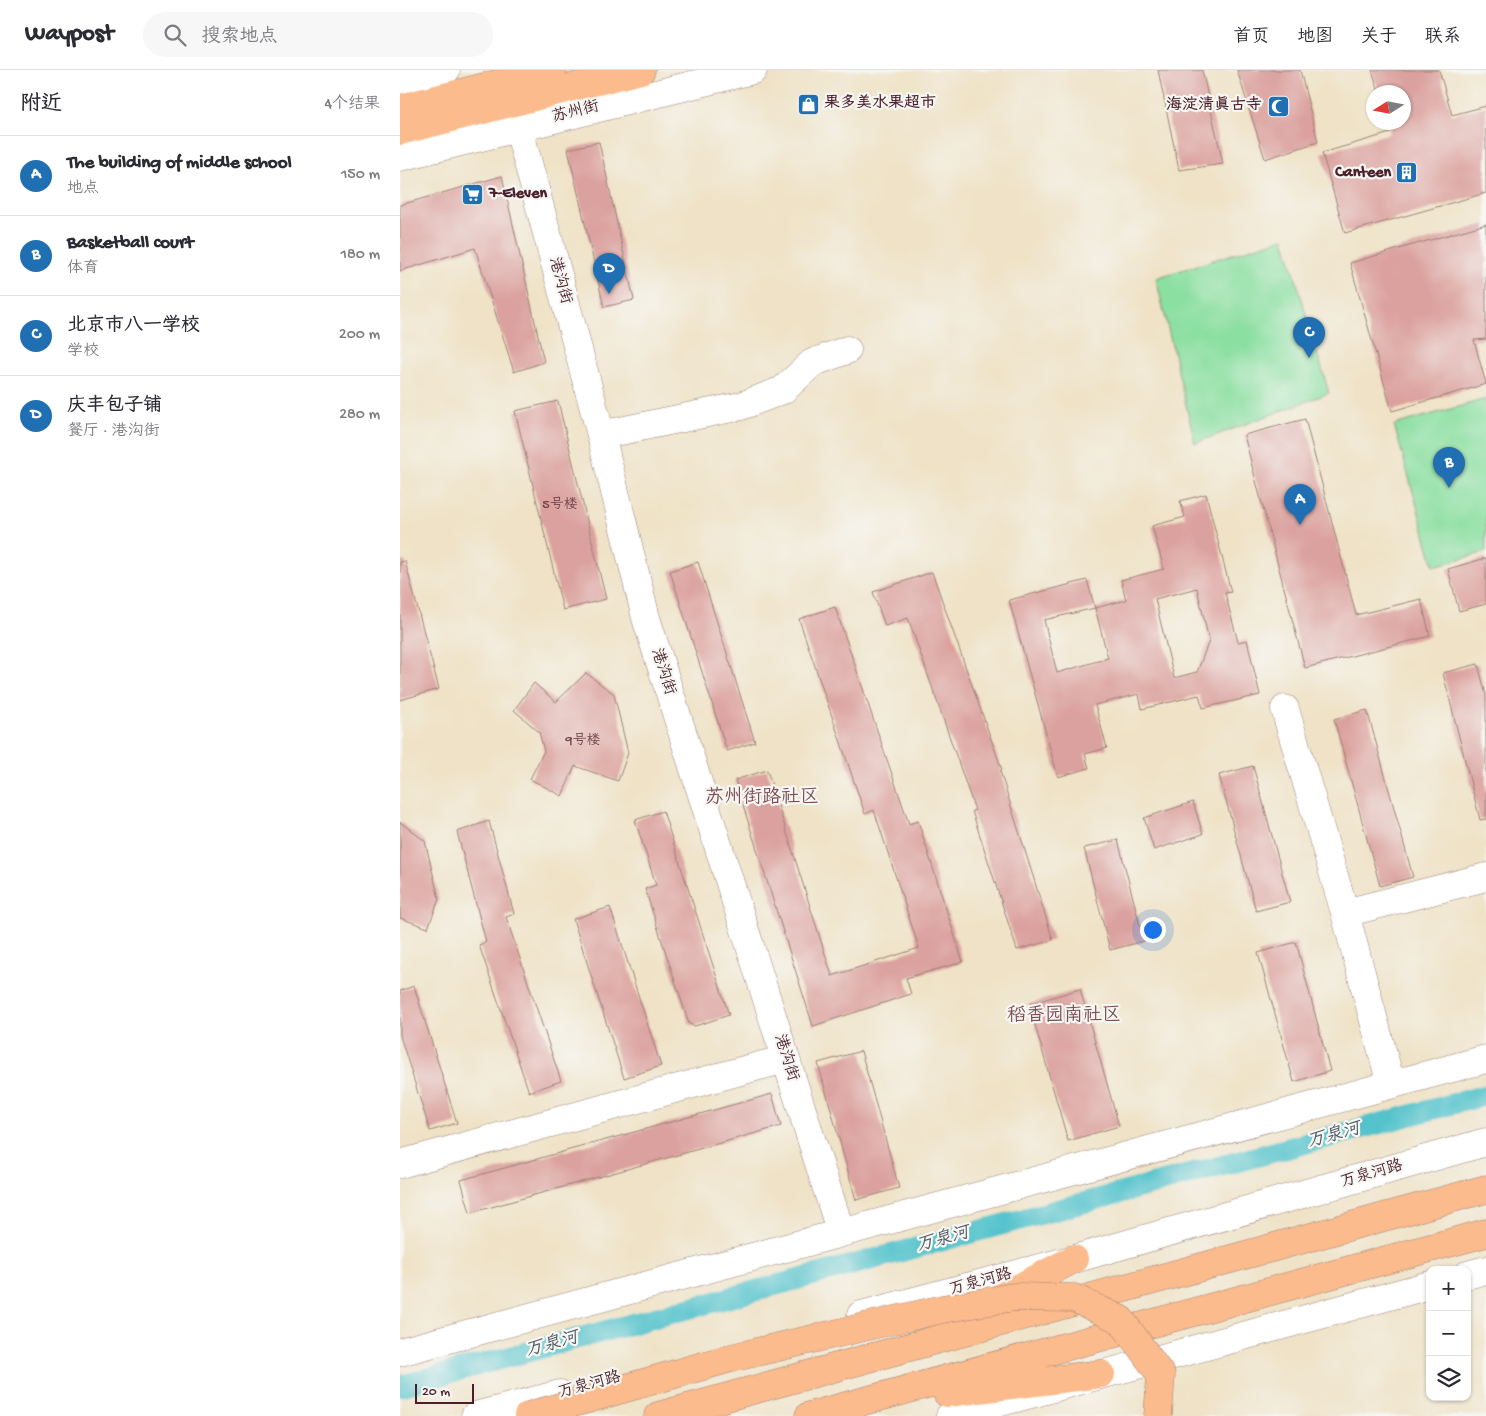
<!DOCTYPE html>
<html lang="zh">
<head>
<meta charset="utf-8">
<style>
  body { margin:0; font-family:"Gochi Hand","LXGW WenKai TC",sans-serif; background:#f7f7f7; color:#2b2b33 }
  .controls { position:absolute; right:15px; bottom:15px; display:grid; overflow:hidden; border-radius:10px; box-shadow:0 1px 4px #0004 }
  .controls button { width:45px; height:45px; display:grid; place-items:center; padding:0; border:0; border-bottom:1px solid #e1e1e2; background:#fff; color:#2b2b33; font:25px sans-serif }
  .compass { position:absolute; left:966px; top:15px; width:45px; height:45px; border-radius:50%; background:#fff; box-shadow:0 1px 4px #0004; rotate:259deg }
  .scale { position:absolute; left:15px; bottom:12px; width:59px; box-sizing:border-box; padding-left:5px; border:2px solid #4a1f2b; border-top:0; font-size:14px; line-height:18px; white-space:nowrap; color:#4a1f2b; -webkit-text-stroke:4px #f6f6f2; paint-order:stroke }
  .you { position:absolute; left:752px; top:859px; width:18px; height:18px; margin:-12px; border:4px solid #fff; border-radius:50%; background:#1a73e8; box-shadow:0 0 0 8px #1a73e833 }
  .badge { display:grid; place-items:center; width:32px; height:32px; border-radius:50%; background:#1f6fb2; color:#fff; font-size:16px; font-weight:700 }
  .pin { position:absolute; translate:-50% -41px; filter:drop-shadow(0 1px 2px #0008) }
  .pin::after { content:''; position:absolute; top:26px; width:18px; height:15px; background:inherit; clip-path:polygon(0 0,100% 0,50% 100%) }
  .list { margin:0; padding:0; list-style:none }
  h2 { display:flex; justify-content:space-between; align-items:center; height:65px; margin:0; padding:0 20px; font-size:21px }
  h2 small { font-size:16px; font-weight:400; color:#7c7c81 }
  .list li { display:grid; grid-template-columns:32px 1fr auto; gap:15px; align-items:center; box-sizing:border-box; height:80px; padding:0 20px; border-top:1px solid #e1e1e2 }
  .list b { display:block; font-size:19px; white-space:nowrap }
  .list p { margin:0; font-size:16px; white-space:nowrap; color:#7c7c81 }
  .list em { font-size:16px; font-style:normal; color:#7c7c81 }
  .icon { flex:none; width:28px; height:28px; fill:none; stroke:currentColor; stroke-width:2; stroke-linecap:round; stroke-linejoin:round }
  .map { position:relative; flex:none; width:1086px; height:1346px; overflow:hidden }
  header { display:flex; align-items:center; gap:30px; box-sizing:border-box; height:70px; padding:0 25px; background:#fff; border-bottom:1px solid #e1e1e2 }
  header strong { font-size:24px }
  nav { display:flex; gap:28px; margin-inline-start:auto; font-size:18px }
  .search { width:350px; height:45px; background:#f7f7f7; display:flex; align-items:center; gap:12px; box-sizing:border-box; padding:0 18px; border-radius:28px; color:#7c7c81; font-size:19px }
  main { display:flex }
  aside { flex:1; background:#fff }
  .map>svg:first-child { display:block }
  .green { fill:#8bdfa1; stroke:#6a7f66 }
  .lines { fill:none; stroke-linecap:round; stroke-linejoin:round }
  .canal { stroke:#55c3cc; stroke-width:21 }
  .building { fill:#dba19e; fill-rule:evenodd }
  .minor-casing { stroke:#9c8078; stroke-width:29 }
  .major-casing { stroke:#9c8078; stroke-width:29 }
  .highway-casing { stroke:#9c8078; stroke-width:29 }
  .minor { stroke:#fff; stroke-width:28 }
  .major { stroke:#fbbb8c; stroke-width:28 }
  .highway { stroke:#fbbb8c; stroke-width:28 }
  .highway-bridge-casing { stroke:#9c8078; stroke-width:29; stroke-linecap:butt }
  .highway-bridge { stroke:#fbbb8c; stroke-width:28 }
  .labels { text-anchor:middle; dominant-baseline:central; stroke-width:4.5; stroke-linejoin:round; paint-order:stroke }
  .number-label { font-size:14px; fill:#6e4048 }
  .poi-label { font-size:16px; font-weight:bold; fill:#4a1f2b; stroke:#f6f6f2; text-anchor:start }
  .street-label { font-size:16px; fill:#4a1f2b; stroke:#f6f6f2 }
  .water-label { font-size:18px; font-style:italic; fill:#4e5863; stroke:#f6f6f2 }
  .quarter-label { font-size:19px; fill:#7d4c53; stroke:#f6f6f2 }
</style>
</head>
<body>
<header>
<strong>Waypost</strong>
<div class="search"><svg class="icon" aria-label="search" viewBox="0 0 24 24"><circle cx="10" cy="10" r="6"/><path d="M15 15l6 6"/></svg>搜索地点</div>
<nav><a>首页</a><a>地图</a><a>关于</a><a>联系</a></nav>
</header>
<main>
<aside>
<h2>附近<small>4个结果</small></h2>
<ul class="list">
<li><span class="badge">A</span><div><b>The building of middle school</b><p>地点</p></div><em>150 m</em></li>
<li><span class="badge">B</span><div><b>Basketball court</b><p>体育</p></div><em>180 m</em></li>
<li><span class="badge">C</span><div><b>北京市八一学校</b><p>学校</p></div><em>200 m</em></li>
<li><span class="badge">D</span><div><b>庆丰包子铺</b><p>餐厅 · 港沟街</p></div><em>280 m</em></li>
</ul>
</aside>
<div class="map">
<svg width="1086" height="1346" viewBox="0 0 1086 1346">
  <rect width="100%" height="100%" fill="#f6f6f2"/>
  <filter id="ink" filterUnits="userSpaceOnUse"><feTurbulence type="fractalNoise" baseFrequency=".02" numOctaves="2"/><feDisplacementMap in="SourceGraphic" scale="10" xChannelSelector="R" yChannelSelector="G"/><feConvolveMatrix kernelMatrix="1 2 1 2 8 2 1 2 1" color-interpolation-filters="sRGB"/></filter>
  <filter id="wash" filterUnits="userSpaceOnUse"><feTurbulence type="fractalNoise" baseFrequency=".0096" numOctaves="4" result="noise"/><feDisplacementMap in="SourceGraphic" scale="20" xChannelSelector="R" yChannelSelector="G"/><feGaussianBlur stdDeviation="1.12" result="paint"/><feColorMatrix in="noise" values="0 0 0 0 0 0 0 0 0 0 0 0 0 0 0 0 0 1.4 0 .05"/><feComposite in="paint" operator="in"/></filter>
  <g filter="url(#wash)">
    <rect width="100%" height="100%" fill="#efe2c6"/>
    <path class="green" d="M884,168L929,323L795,373L756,208Z
      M1086,329V482L1034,496L994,355Z"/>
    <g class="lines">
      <path class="canal" d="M0,1316L1086,1025"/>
    </g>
    <g id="blocks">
      <path class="building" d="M758,0H802L823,94L779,100Z
        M837,0H900L918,72L865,89Z
        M972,0H1039L1052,45L1086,36V123L945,163L922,83L990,63L988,52H1004V22H979Z
        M199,72L234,230L204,237L168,79Z
        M102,106L144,292L114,302L75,178L0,201V135Z
        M1086,154V269L1074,270L1086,314L992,341L950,193Z
        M158,331L206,529L163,540L115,341Z
        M905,349L956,545L1021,529L1030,566L905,598L844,365Z
        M806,424L831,522L825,523L838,572L847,570L860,625L803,638L799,625L742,639L739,624L695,635L707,678L685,684L689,698L658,707L609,530L687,510L695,538L726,530L721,510L764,499L752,456L785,447L780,431ZM797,518L809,571L797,602L774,608L755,529ZM695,538L708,588L657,603L644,550Z
        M1086,488V534L1059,541L1048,499Z
        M5,491L39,619L0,630V492Z
        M298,492L355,672L327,681L270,501Z
        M532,502L602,700L600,701L653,870L617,880L572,741L575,740L508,548L485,556L473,522Z
        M435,537L509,754L518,751L563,892L506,908L511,924L413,956L335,710L367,700L432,906L519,878L474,740L465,744L399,549Z
        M1078,594L1086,625V749L1080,750L1043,603Z
        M186,603L214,624L228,683L218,711L175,696L162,726L130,709L144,681L139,662L114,640L134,613L156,632Z
        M967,640L1013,807L980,816L934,649Z
        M853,696L890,832L856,841L819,705Z
        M793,732L803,764L754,780L744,748Z
        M263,741L329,945L295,956L289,954L245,819L256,815L235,750Z
        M89,751L114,844L106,847L161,1011L129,1022L79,875L86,872L57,762Z
        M0,752L25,771L39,829L28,858L0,848Z
        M718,770L744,871L710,880L684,778Z
        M210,837L261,996L224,1008L173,849Z
        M896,872L930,1001L894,1012L858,883Z
        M14,916L57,1053L30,1061L0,966V921Z
        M680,919L719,1056L668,1071L629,934Z
        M461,981L499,1118L456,1130L418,993Z
        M372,1024L381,1056L70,1143L61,1110Z"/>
    </g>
  </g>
  <g filter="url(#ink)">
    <use href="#blocks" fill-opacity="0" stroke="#9c8078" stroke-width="1"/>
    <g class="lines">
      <defs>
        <path id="minor" d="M106,11L201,365L246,548L441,1163
          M0,12L46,0
          M0,87L353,0
          M201,365L341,336L383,320L412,293L447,280
          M885,639L945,843L991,1014
          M945,843L1086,807
          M0,1094L385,989
          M1067,1205L1086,1200
          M461,1245L674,1189L1086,1072
          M0,1282L1086,989
          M75,1346L160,1324
          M550,1346L1030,1215"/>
        <path id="major" d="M0,38L153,0
          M0,61L241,0"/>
        <path id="highway" d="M593,1231L674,1189
          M547,1323L701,1304
          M258,1346L1086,1119
          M409,1346L1086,1163"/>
      </defs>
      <use href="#minor" class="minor-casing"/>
      <use href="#major" class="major-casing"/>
      <use href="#highway" class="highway-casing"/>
      <use href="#minor" class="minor"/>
      <use href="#major" class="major"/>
      <use href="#highway" class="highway"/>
      <defs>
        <path id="highway-bridge" d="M128,1346L331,1288L542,1239L614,1227L674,1228L721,1250L761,1305L758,1346"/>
      </defs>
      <use href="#highway-bridge" class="highway-bridge-casing"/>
      <use href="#highway-bridge" class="highway-bridge"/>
    </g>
  </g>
  <defs>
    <symbol id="shop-square" viewBox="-11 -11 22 22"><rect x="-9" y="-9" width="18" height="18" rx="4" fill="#1f6fb2" stroke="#f6f6f2"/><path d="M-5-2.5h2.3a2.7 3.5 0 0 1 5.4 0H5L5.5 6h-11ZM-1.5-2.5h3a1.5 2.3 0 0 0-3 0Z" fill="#fff"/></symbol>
    <symbol id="mosque-square" viewBox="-11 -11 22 22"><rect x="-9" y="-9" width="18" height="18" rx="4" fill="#1f6fb2" stroke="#f6f6f2"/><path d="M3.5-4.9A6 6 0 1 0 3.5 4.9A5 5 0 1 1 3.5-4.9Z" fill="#fff"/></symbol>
    <symbol id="building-square" viewBox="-11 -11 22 22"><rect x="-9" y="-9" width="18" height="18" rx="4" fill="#1f6fb2" stroke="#f6f6f2"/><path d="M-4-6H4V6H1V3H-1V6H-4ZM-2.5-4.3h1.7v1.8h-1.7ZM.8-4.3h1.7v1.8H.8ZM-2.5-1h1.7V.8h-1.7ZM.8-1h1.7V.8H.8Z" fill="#fff"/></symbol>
    <symbol id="supermarket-square" viewBox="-11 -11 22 22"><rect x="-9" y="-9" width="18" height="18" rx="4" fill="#1f6fb2" stroke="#f6f6f2"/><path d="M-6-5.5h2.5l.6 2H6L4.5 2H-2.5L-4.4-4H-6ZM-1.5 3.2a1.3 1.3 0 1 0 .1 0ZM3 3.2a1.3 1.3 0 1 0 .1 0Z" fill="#fff"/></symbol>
  </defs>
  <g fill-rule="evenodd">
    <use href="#shop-square" x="396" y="22" width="25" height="25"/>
    <use href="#mosque-square" x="866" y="24" width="25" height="25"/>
    <use href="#building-square" x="994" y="90" width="25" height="25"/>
    <use href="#supermarket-square" x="60" y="112" width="25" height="25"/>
  </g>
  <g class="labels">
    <g class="number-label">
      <text x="160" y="435">5号楼</text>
      <text x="183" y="671">9号楼</text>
    </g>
    <g class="poi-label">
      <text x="424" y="34">果多美水果超市</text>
      <text x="862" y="36" text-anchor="end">海淀清真古寺</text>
      <text x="991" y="103" text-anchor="end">Canteen</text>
      <text x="89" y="124">7-Eleven</text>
    </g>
    <g class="street-label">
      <text transform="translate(176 43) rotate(-14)">苏州街</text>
      <text transform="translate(159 211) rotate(75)">港沟街</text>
      <text transform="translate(262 602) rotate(72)">港沟街</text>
      <text transform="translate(385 988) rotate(72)">港沟街</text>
      <text transform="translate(972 1105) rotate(-16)">万泉河路</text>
      <text transform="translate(581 1213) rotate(-15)">万泉河路</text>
      <text transform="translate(190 1316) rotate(-15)">万泉河路</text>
    </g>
    <g class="water-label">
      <text transform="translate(934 1066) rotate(-15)">万泉河</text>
      <text transform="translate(543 1170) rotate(-15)">万泉河</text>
      <text transform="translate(152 1275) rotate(-15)">万泉河</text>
    </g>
    <g class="quarter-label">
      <text x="362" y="728">苏州街路社区</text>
      <text x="664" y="946">稻香园南社区</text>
    </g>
  </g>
</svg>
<div class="controls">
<button>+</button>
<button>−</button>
<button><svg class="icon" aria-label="layers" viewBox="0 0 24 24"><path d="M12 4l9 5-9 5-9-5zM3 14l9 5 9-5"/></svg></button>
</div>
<svg class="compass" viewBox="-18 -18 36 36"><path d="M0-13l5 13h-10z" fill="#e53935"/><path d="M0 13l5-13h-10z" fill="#7c7c81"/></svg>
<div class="scale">20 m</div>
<div class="you"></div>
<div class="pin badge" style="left:900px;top:455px">A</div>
<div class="pin badge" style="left:1049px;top:418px">B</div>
<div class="pin badge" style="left:909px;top:288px">C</div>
<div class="pin badge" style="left:209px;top:224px">D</div>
</div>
</main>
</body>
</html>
